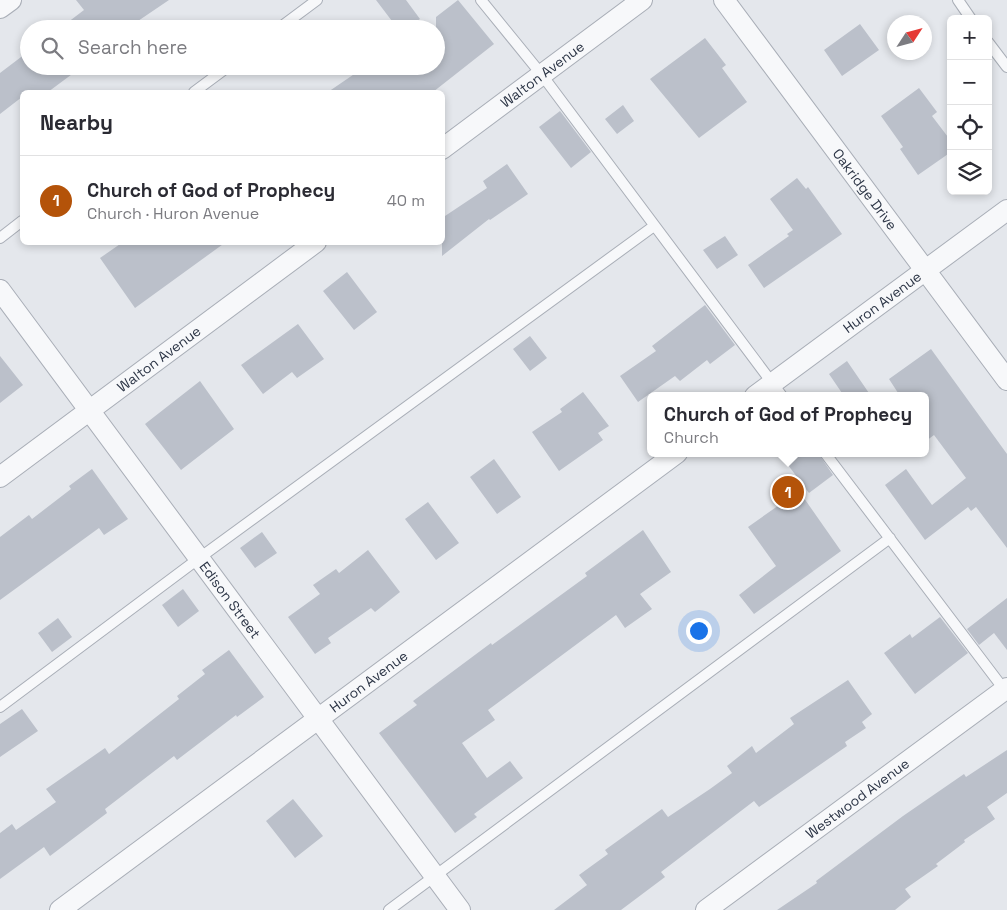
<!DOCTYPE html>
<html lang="en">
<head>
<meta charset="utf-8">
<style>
  body { margin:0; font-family:"Space Grotesk",sans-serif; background:#f7f7f7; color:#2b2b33 }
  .controls { position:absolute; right:15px; top:15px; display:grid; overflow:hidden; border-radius:8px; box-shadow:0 2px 8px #0003 }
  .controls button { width:45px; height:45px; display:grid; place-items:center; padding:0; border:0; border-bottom:1px solid #e1e1e2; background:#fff; color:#2b2b33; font:25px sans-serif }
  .compass { position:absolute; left:887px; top:15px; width:45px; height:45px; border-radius:50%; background:#fff; box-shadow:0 2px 8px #0003; rotate:54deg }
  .you { position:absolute; left:698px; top:630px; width:18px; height:18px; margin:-12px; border:4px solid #fff; border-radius:50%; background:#1a73e8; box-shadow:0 0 0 8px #1a73e833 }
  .badge { display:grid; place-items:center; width:32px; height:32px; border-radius:50%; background:#b45309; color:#fff; font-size:16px; font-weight:700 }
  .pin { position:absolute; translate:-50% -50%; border:2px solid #fff; box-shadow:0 1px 5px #0006 }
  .popup { position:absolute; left:647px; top:392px; width:282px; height:65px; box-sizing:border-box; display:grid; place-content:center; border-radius:8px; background:#fff; filter:drop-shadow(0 1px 4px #0005); font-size:16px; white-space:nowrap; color:#7c7c81 }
  .popup b { font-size:19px; color:#2b2b33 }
  .popup::after { content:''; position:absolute; left:50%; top:100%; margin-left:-10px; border:10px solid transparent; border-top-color:#fff }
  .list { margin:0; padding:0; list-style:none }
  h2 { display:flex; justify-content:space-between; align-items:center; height:65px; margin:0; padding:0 20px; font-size:21px }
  h2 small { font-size:16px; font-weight:400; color:#7c7c81 }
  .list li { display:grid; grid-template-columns:32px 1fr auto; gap:15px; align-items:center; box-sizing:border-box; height:90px; padding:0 20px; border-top:1px solid #e1e1e2 }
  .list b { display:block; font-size:19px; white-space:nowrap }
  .list p { margin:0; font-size:16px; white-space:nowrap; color:#7c7c81 }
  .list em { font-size:16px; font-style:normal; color:#7c7c81 }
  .icon { flex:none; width:28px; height:28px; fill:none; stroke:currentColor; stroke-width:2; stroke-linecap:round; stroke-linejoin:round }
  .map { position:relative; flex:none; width:1007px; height:910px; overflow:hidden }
  .search { position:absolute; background:#fff; box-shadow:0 2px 8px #0003; left:20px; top:20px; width:425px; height:55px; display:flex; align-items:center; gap:12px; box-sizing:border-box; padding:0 18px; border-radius:28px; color:#7c7c81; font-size:19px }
  .panel { position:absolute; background:#fff; box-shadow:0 2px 8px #0003; left:20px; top:90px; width:425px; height:155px; border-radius:8px }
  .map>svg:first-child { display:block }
  .building { fill:#bbc0ca }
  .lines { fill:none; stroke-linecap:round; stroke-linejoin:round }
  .service-casing { stroke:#a9aeb7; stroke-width:12 }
  .minor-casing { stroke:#a9aeb7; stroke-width:22 }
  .service { stroke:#f7f8fa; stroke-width:10 }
  .minor { stroke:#f7f8fa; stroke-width:20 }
  .labels { text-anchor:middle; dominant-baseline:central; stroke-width:4; stroke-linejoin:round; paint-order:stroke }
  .street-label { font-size:14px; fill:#2b3445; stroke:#f4f6f9 }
</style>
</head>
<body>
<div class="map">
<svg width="1007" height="910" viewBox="0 0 1007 910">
  <rect width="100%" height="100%" fill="#e4e7ec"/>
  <path class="building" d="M76,0H169L138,21L140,24L134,29H59L84,10Z
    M376,0H406L420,19L406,29H398Z
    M458,0L494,44L433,92H328L366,66H436V17Z
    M860,24L879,50L842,76L824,50Z
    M705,38L726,65L722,68L747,102L699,138L650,79Z
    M29,51V66H83L48,92H22V97L0,114V73Z
    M919,88L937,112L932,116L951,141V152L918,175L900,149L903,147L881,116Z
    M623,105L634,121L617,134L605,119Z
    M560,111L591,152L571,168L539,127Z
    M507,164L528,194L490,220L489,219L442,256V218L487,188L483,181Z
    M797,178L806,189L808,187L842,234L764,288L748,265L789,236L787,234L793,230L770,199Z
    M725,236L738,255L717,269L703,250Z
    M123,242H226L135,308L100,258Z
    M347,272L377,312L354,330L323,291Z
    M705,305L735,345L710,364L707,360L680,381L675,376L638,402L620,376L656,351L652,346Z
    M298,324L324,359L297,378L292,372L263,394L241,365Z
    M530,336L547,358L530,371L513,349Z
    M931,349L1007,454V548L976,507L971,511L968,507L925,540L885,485L906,469L932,505L966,478L934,435L926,441V396H900L889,379Z
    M0,356L23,385L0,403Z
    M847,361L871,396H844L829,374Z
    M200,381L234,429L181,470L145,424Z
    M583,392L609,426L598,433L603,440L559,471L532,432L562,412L560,409Z
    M779,453H818L833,475L809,493Z
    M494,459L521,497L497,514L470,477Z
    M92,469L128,519L104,535L99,528L0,600V537L29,515L32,519L71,489L69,486Z
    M799,491L841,551L754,614L739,595L776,566L748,527Z
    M428,502L459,543L436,560L405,519Z
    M643,530L671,572L640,594L652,609L625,628L616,615L488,710L495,720L462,743L487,778L510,761L523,778L474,814L477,817L455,833L379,733L417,705L413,701L491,643L492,645L587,576L585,573Z
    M262,532L277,553L255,568L240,548Z
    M368,550L400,592L375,612L371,608L328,638L331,643L315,654L288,617L320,594L313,585L336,569L339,573Z
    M183,589L199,611L178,627L162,605Z
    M1007,598V650L994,633L979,645L967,629Z
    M940,617L968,653L915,694L884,653L910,634L912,638Z
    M58,618L72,637L52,652L38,633Z
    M229,650L264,697L237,717L236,715L177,760L174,756L105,809L107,813L50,856L44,847L0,879V833L12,824L16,830L56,802L46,789L105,748L109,754L179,699L177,696L205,674L202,670Z
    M848,680L872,714L862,722L866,728L845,742L847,746L759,807L754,801L661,872L665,877L621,910H554L587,885L579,875L608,854L605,850L662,809L668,817L710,789L732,773L727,766L752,746L756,753L794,724L790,718Z
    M22,709L38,731L0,757V724Z
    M1007,750V793L987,807L995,819L964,840L965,842L936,864L938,866L905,889L911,897L895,910H777L817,883L816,881L903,816L964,774L966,777Z
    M293,799L323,836L295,858L266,821Z"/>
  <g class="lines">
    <defs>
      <path id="service" d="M481,0L542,75L782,396
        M958,0L971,19
        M278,29L317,0
        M988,42L1007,67
        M194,92L229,66
        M0,238L22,221
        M825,453L1006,692
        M0,707L198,559L654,226
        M389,910L890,538"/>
      <g id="minor">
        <path id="s1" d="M724,0L1007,380"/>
        <path d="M0,8L11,0"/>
        <path id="s2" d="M442,149L642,0"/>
        <path id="s3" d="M0,290L460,910"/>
        <path id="s4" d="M755,396L1007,210"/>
        <path id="s5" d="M0,477L316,242"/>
        <path id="s6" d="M60,910L677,453"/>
        <path id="s7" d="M706,910L1007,688"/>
      </g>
    </defs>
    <use href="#service" class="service-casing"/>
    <use href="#minor" class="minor-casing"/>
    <use href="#service" class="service"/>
    <use href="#minor" class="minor"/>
  </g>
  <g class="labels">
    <g class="street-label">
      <text stroke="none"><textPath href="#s2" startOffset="125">Walton Avenue</textPath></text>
      <text stroke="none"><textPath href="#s1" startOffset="236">Oakridge Drive</textPath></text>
      <text stroke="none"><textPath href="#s4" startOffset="158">Huron Avenue</textPath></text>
      <text stroke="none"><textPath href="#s5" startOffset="198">Walton Avenue</textPath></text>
      <text stroke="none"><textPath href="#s3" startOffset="386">Edison Street</textPath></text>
      <text stroke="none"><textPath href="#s6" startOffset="384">Huron Avenue</textPath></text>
      <text stroke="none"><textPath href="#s7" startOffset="188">Westwood Avenue</textPath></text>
    </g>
  </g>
</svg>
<div class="controls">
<button>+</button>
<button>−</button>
<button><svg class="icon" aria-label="locate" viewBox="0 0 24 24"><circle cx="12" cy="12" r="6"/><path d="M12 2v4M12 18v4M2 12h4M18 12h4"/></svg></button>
<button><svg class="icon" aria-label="layers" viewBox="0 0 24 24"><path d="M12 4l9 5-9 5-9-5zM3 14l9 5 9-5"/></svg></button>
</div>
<svg class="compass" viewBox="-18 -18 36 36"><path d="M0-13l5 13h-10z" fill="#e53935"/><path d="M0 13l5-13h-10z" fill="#7c7c81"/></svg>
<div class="you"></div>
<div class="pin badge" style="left:788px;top:492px">1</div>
<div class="popup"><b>Church of God of Prophecy</b>Church</div>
<div class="search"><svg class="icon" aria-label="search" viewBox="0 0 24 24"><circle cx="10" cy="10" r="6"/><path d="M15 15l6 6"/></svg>Search here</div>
<section class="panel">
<h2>Nearby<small></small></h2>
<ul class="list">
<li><span class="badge">1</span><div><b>Church of God of Prophecy</b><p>Church · Huron Avenue</p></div><em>40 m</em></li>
</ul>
</section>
</div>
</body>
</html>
